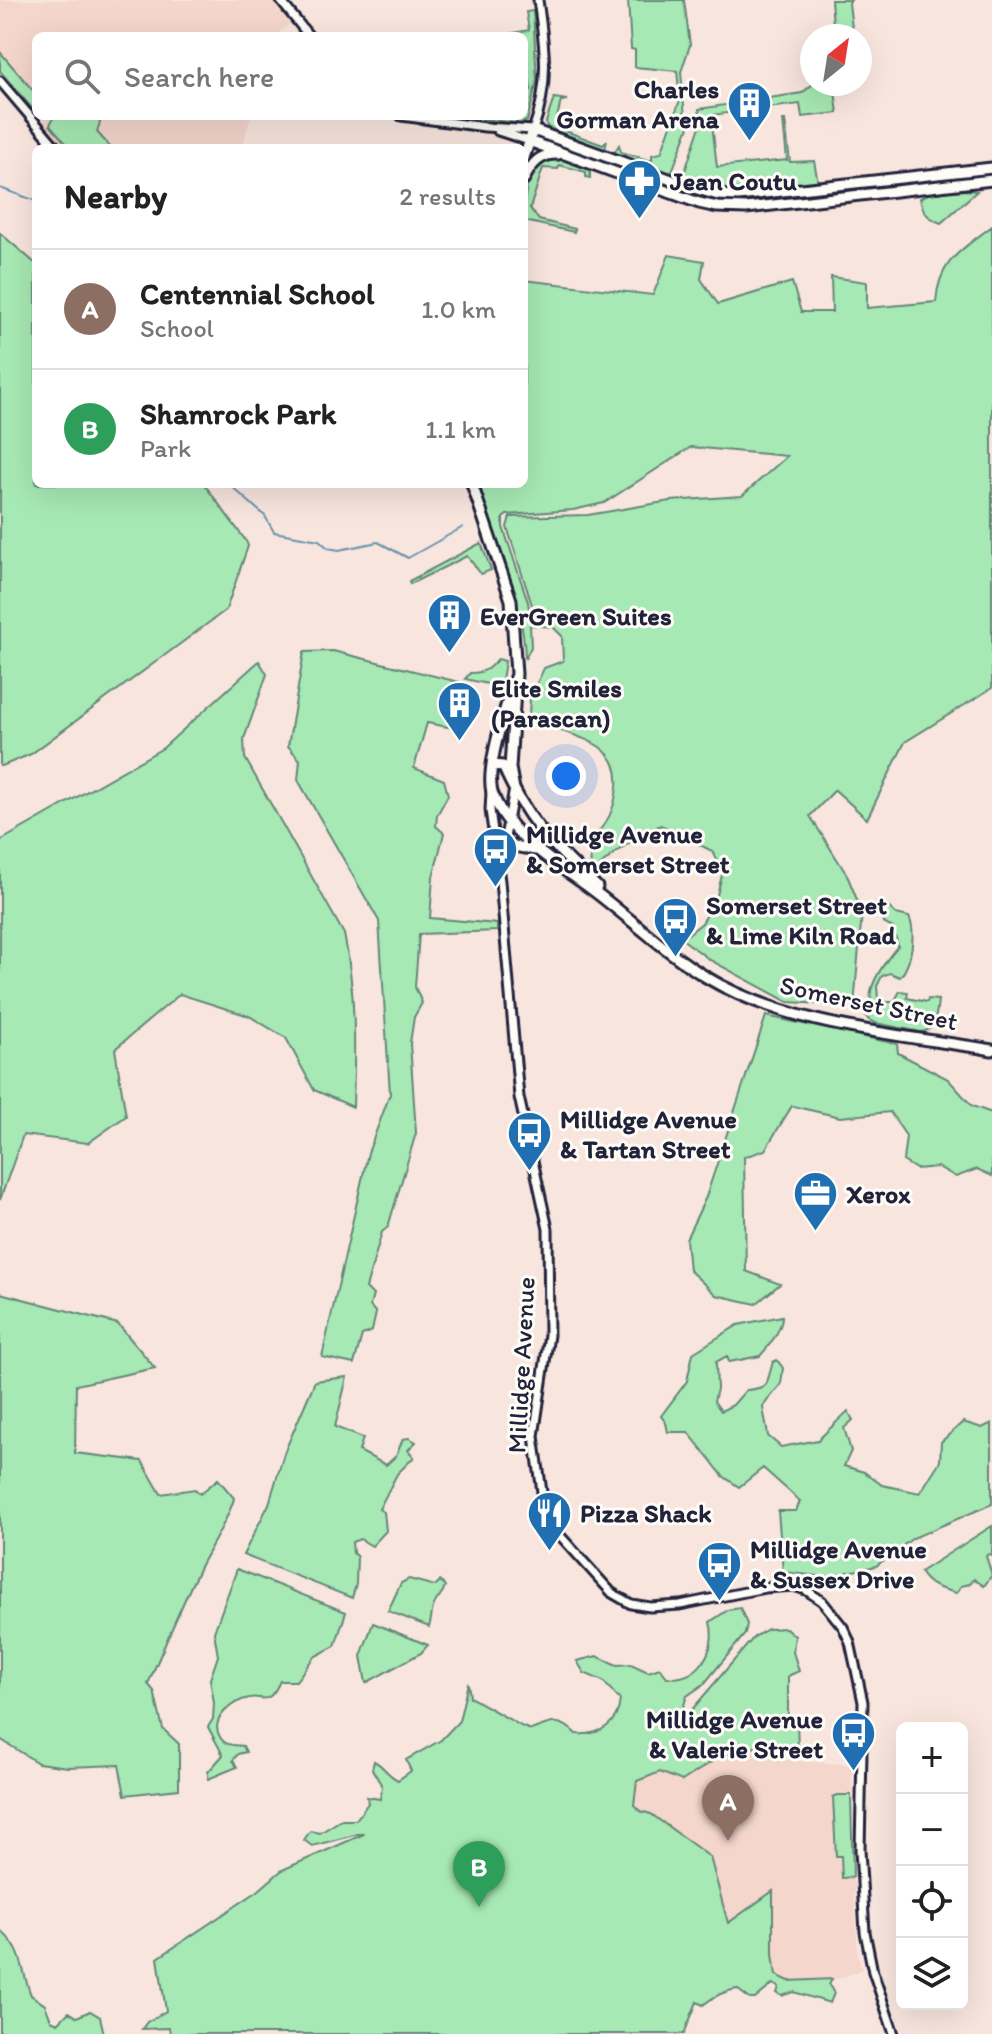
<!DOCTYPE html>
<html lang="en">
<head>
<meta charset="utf-8">
<style>
  body { margin:0; font-family:Itim,sans-serif; background:#f6f6f6; color:#222 }
  .controls { position:absolute; right:24px; bottom:24px; display:grid; overflow:hidden; border-radius:12px; box-shadow:0 8px 32px #0002 }
  .controls button { width:72px; height:72px; display:grid; place-items:center; padding:0; border:0; border-bottom:2px solid #e0e0e0; background:#fff; color:#222; font:40px sans-serif }
  .compass { position:absolute; left:800px; top:24px; width:72px; height:72px; border-radius:50%; background:#fff; box-shadow:0 8px 32px #0002; rotate:30deg }
  .you { position:absolute; left:566px; top:776px; width:28px; height:28px; margin:-20px; border:6px solid #fff; border-radius:50%; background:#1a73e8; box-shadow:0 0 0 12px #1a73e833 }
  .badge { display:grid; place-items:center; width:52px; height:52px; border-radius:50%; background:#0f766e; color:#fff; font-size:26px; font-weight:700 }
  .pin { position:absolute; translate:-50% -66px; filter:drop-shadow(0 2px 4px #0008) }
  .pin::after { content:''; position:absolute; top:42px; width:28px; height:24px; background:inherit; clip-path:polygon(0 0,100% 0,50% 100%) }
  .list { margin:0; padding:0; list-style:none }
  h2 { display:flex; justify-content:space-between; align-items:center; height:104px; margin:0; padding:0 32px; font-size:34px }
  h2 small { font-size:26px; font-weight:400; color:#767676 }
  .list li { display:grid; grid-template-columns:52px 1fr auto; gap:24px; align-items:center; box-sizing:border-box; height:120px; padding:0 32px; border-top:2px solid #e0e0e0 }
  .list b { display:block; font-size:30px; white-space:nowrap }
  .list p { margin:0; font-size:26px; white-space:nowrap; color:#767676 }
  .list em { font-size:26px; font-style:normal; color:#767676 }
  .icon { flex:none; width:44px; height:44px; fill:none; stroke:currentColor; stroke-width:2; stroke-linecap:round; stroke-linejoin:round }
  .map { position:relative; flex:none; width:992px; height:2034px; overflow:hidden }
  .search { position:absolute; background:#fff; box-shadow:0 8px 32px #0002; left:32px; top:32px; width:496px; height:88px; display:flex; align-items:center; gap:20px; box-sizing:border-box; padding:0 28px; border-radius:12px; color:#767676; font-size:30px }
  .panel { position:absolute; background:#fff; box-shadow:0 8px 32px #0002; left:32px; top:144px; width:496px; height:344px; border-radius:12px }
  .map>svg:first-child { display:block }
  .built { fill:#f4d6cd }
  .green { fill:#a7e9b4; stroke:#648678; stroke-width:2; fill-rule:evenodd }
  .lines { fill:none; stroke-linecap:round; stroke-linejoin:round }
  .stream { stroke:#6991ae; stroke-width:2 }
  .minor-casing { stroke:#22223b; stroke-width:13 }
  .major-casing { stroke:#22223b; stroke-width:15 }
  .minor { stroke:#fdfcf7; stroke-width:7 }
  .major { stroke:#fdfcf7; stroke-width:9 }
  .labels { text-anchor:middle; dominant-baseline:central; stroke-width:6; stroke-linejoin:round; paint-order:stroke }
  .poi-label { font-size:26px; font-weight:bold; fill:#22223b; stroke:#fdfcf7; text-anchor:start }
  .street-label { font-size:26px; fill:#22223b; stroke:#fdfcf7 }
</style>
</head>
<body>
<div class="map">
<svg width="992" height="2034" viewBox="0 0 992 2034">
  <rect width="100%" height="100%" fill="#f8e6de"/>
  <filter id="ink" filterUnits="userSpaceOnUse"><feTurbulence type="fractalNoise" baseFrequency=".0125" numOctaves="2"/><feDisplacementMap in="SourceGraphic" scale="16" xChannelSelector="R" yChannelSelector="G"/><feConvolveMatrix kernelMatrix="1 2 1 2 8 2 1 2 1" color-interpolation-filters="sRGB"/></filter>
  <g filter="url(#ink)">
    <path class="built" d="M0,0H280L296,20L274,36H36V116H251L242,148H57L0,81Z
      M755,1747L774,1748L775,1759L852,1765L851,1839L858,1955L862,1969L841,1978L792,1981L779,1978L775,1971L773,1955L772,1892L728,1924L710,1857L651,1814L640,1811L634,1805L637,1781L660,1772L682,1781L718,1758Z"/>
    <path class="green" d="M628,0H684L690,45L681,72L685,117L691,119V121L671,174L614,153L619,145L621,152L652,161V155L661,153L680,100L677,71L635,67V50L631,49Z
      M831,0H851L849,3L852,28L849,36H841L839,33L838,36H834Z
      M533,11L537,81L527,121L520,124L482,119V116H524V90H531L524,36H499L529,30L526,12Z
      M0,52L36,94V113L0,71Z
      M813,84H834L838,113L802,117L800,104L711,115L717,167L787,160L783,120H785L790,162L814,161L818,182L727,190L683,177L701,123L699,109L802,93Z
      M554,98L567,100L561,101L556,122L562,124L560,129L603,145L607,140L605,150L547,127L546,122Z
      M54,116H102L97,132L111,148H70L50,125Z
      M556,155L590,166V178L586,177V172L559,165L558,169L543,168L530,208L539,220L575,229L574,232L524,221C524,191 525,168 556,155Z
      M960,190L977,191L941,223C927,218 923,212 920,198L928,194Z
      M992,226V688L905,742L867,819L835,790L810,816L847,875L862,912L854,1006L788,1002L710,960L682,939L702,923L716,899L723,871L712,851L661,825C635,837 611,854 591,875L590,842C607,822 614,814 617,787C622,733 561,740 529,715L530,698L544,668L563,661L562,636L553,627L530,625L531,647L525,659C524,594 491,546 479,484H524V280L653,295L669,255L704,261L701,279L718,304L792,282L801,312H832L831,277L867,282V308L936,302C939,260 962,250 992,226ZM691,447L787,456L742,496L670,501L588,515L510,517L507,527L532,605L530,616L528,602L503,527V518L507,515L573,510L604,503Z
      M0,233L36,264V484H204L246,541L248,546L226,610L31,754L2,766H0Z
      M481,543L491,570L481,574L467,556L410,584L409,581Z
      M333,651L459,682L464,730L427,723L414,768L444,780L448,795L437,815L436,826L444,833L433,877L430,918L497,924V931L419,934L415,987L422,1003L414,1017L410,1043L416,1133L388,1227L382,1232L366,1288L373,1295L370,1306L376,1313L372,1331L362,1335L354,1364L322,1357L368,1153L390,1094L379,921L298,780L300,760L288,746L304,652Z
      M498,659L505,661L501,687L465,679L470,673C485,673 488,669 498,659Z
      M259,661L267,674L244,739L245,758L344,934C356,991 355,1049 353,1107L314,1090L286,1038L249,1016L180,994L115,1049L126,1116L88,1143L23,1135L0,1200V841L163,748Z
      M877,903H884L896,914L909,917C916,932 912,964 900,977L890,973L882,976L877,986L878,999L882,1002H894L900,991L908,992L907,998L927,1002L928,999L938,1000C936,1014 937,1030 921,1032L875,1023C866,1020 863,1014 865,1005L871,999C867,986 889,956 898,946L893,928L885,924L876,907Z
      M766,1016L897,1044L898,1053L948,1079L972,1106L992,1113V1176L977,1169L956,1177L938,1167L916,1169L903,1161L906,1136L890,1112L840,1117L792,1106L765,1150L744,1157L746,1271L780,1284L756,1304L716,1295L689,1270L686,1239L706,1197Z
      M0,1293L118,1324L155,1368L76,1385L75,1453L142,1461L161,1494L195,1489L200,1494L218,1479L234,1498C231,1514 210,1548 201,1565C182,1604 165,1644 148,1684L154,1691L163,1729L179,1744V1789L125,1795L119,1765L68,1767L38,1763L0,1739Z
      M782,1316C782,1330 769,1346 760,1356L729,1362L727,1356L716,1362L717,1389L714,1401L721,1411L733,1405L746,1390C771,1388 766,1383 773,1362L777,1360L783,1368L781,1384L763,1406C764,1417 767,1425 768,1436L781,1447L818,1440L848,1411L853,1420L844,1428L851,1451L844,1466L864,1472L882,1485L920,1493L940,1461L941,1442L963,1422L982,1428L992,1423V1504L913,1538L876,1566L826,1577L783,1572L778,1511H796L800,1501L763,1468L739,1487L723,1476L688,1432H668L666,1423L661,1416L687,1381L693,1353L738,1325Z
      M347,1377L335,1427L363,1438L359,1451L386,1465L396,1456L403,1439L409,1438L416,1442L408,1450L414,1457L397,1474L379,1509L384,1512L386,1531L372,1546L360,1539L352,1542L353,1553L357,1557L356,1584L352,1598L243,1555L269,1504L284,1453L315,1381Z
      M992,1526V1555L988,1554L986,1556L992,1575L984,1586L974,1579L970,1584L961,1586L957,1593C941,1589 929,1587 920,1572Z
      M237,1569L346,1612L335,1646L314,1657L296,1681H280C277,1687 275,1693 269,1697C262,1701 258,1696 250,1698C233,1700 209,1719 220,1737C225,1746 234,1745 243,1746L246,1752L238,1754L233,1760L237,1767L208,1779V1772L223,1755L208,1727L213,1719L214,1703L210,1679L218,1656L214,1632Z
      M409,1579L435,1586L440,1581L445,1586C443,1594 439,1596 435,1603C431,1609 432,1619 429,1627L388,1611L401,1583Z
      M740,1608L747,1624L745,1634L704,1684L687,1696L682,1711L690,1712L754,1637L768,1629L786,1628L795,1636L793,1652L799,1671L788,1676V1716L797,1718L798,1751L755,1747L718,1758L682,1781L660,1772L637,1781L634,1805L640,1811L651,1814L710,1857L728,1923L773,1891V1954L776,1975L789,1981L832,1979L829,1985L834,1993L830,2003L794,1992L782,1996L777,1993L779,1987L773,1984L755,1999H750L737,1989C723,1991 713,1997 703,2005L697,2002L684,2034H170L169,2028L142,2029L147,2022L166,2011L158,1958L258,1891L282,1870L364,1834H358L312,1846L304,1840L310,1831L320,1833L341,1820H356L368,1803L367,1797L380,1799L382,1786L372,1769L374,1761C384,1766 387,1775 398,1780L411,1771L406,1760L441,1740L459,1721L468,1683L470,1697L523,1727L531,1730C552,1722 559,1717 576,1734C600,1736 618,1724 620,1700L603,1681L584,1673L577,1661L597,1656L617,1665L631,1664L648,1672L660,1668L667,1677C697,1683 718,1650 710,1622L728,1610Z
      M373,1623L428,1645L421,1653L366,1683L361,1656Z
      M838,1795H851L853,1877L842,1878L841,1856H836L833,1797Z
      M0,1930C25,1951 20,1968 31,1995L45,2005L51,2020L58,2023L69,2012L77,2017L90,2011L100,2017L104,2034H0Z"/>
    <g class="lines">
      <path class="stream" d="M0,188L36,201
        M229,484L265,516L274,532L319,540L328,548L339,550L378,542L408,558L463,527"/>
      <defs>
        <path id="minor" d="M280,0L309,36
          M0,81L57,148
          M401,116L485,127L533,130C550,84 545,48 538,0
          M498,131L529,141
          M491,792L490,810L500,881L519,1097L548,1229L549,1335L534,1436L546,1520L612,1593L631,1604L650,1607L680,1605L765,1588L794,1586L806,1590L822,1601L843,1627L850,1642L863,1702L860,1850L865,1932L873,1972L894,2034
          M501,859L514,789"/>
        <path id="major" d="M529,141L699,203L717,207L746,208L992,180
          M524,158L533,130L694,188L718,195L738,196L992,168
          M524,179C532,163 541,153 559,154
          M472,484L511,600L516,674L510,768L514,789
          M516,674C508,700 485,767 492,792C506,835 556,863 590,888C629,917 665,952 706,977C788,1027 899,1034 992,1050
          M492,765L503,766C528,824 552,844 597,887
          M501,856L514,846L535,850"/>
      </defs>
      <use href="#minor" class="minor-casing"/>
      <use href="#major" class="major-casing"/>
      <use href="#minor" class="minor"/>
      <use href="#major" class="major"/>
    </g>
  </g>
  <defs>
    <symbol id="building-pin" viewBox="-11 -11 22 30"><path d="M0 17L-7.5 6A9.5 9.5 0 1 1 7.5 6Z" fill="#1f6fb2" stroke="#fdfcf7"/><path d="M-4-6H4V6H1V3H-1V6H-4ZM-2.5-4.3h1.7v1.8h-1.7ZM.8-4.3h1.7v1.8H.8ZM-2.5-1h1.7V.8h-1.7ZM.8-1h1.7V.8H.8Z" fill="#fff"/></symbol>
    <symbol id="pharmacy-pin" viewBox="-11 -11 22 30"><path d="M0 17L-7.5 6A9.5 9.5 0 1 1 7.5 6Z" fill="#1f6fb2" stroke="#fdfcf7"/><path d="M-2-6h4v4h4v4h-4v4h-4v-4h-4v-4h4Z" fill="#fff"/></symbol>
    <symbol id="bus-pin" viewBox="-11 -11 22 30"><path d="M0 17L-7.5 6A9.5 9.5 0 1 1 7.5 6Z" fill="#1f6fb2" stroke="#fdfcf7"/><path d="M-5-6H5V4H4V6H2V4H-2V6H-4V4H-5ZM-3.5-4V0h7V-4ZM-3.5 1.2v1.5H-2V1.2ZM2 1.2v1.5H3.5V1.2Z" fill="#fff"/></symbol>
    <symbol id="office-pin" viewBox="-11 -11 22 30"><path d="M0 17L-7.5 6A9.5 9.5 0 1 1 7.5 6Z" fill="#1f6fb2" stroke="#fdfcf7"/><path d="M-6-3h4V-5.5h4V-3h4V5H-6ZM-1-4.5V-3h2v-1.5ZM-6 0V1H6V0Z" fill="#fff"/></symbol>
    <symbol id="restaurant-pin" viewBox="-11 -11 22 30"><path d="M0 17L-7.5 6A9.5 9.5 0 1 1 7.5 6Z" fill="#1f6fb2" stroke="#fdfcf7"/><path d="M-5-6h1v4h1v-4h1v4h1v-4h1v5L-1.5 .5V6h-2V.5L-5-1ZM5-6V6H3V1.5H1.5Q1.5-4 5-6Z" fill="#fff"/></symbol>
  </defs>
  <g fill-rule="evenodd">
    <use href="#building-pin" x="724" y="78" width="51" height="69"/>
    <use href="#pharmacy-pin" x="614" y="156" width="51" height="69"/>
    <use href="#building-pin" x="424" y="590" width="51" height="69"/>
    <use href="#building-pin" x="434" y="678" width="51" height="69"/>
    <use href="#bus-pin" x="470" y="824" width="51" height="69"/>
    <use href="#bus-pin" x="650" y="894" width="51" height="69"/>
    <use href="#bus-pin" x="504" y="1108" width="51" height="69"/>
    <use href="#office-pin" x="790" y="1168" width="51" height="69"/>
    <use href="#restaurant-pin" x="524" y="1488" width="51" height="69"/>
    <use href="#bus-pin" x="694" y="1538" width="51" height="69"/>
    <use href="#bus-pin" x="828" y="1708" width="51" height="69"/>
  </g>
  <g class="labels">
    <g class="poi-label">
      <text x="719" y="89" text-anchor="end">Charles<tspan x="719" dy="30">Gorman Arena</tspan></text>
      <text x="670" y="181">Jean Coutu</text>
      <text x="480" y="616">EverGreen Suites</text>
      <text x="491" y="688">Elite Smiles<tspan x="491" dy="30">(Parascan)</tspan></text>
      <text x="526" y="834">Millidge Avenue<tspan x="526" dy="30">&amp; Somerset Street</tspan></text>
      <text x="706" y="905">Somerset Street<tspan x="706" dy="30">&amp; Lime Kiln Road</tspan></text>
      <text x="560" y="1119">Millidge Avenue<tspan x="560" dy="30">&amp; Tartan Street</tspan></text>
      <text x="846" y="1194">Xerox</text>
      <text x="580" y="1513">Pizza Shack</text>
      <text x="750" y="1549">Millidge Avenue<tspan x="750" dy="30">&amp; Sussex Drive</tspan></text>
      <text x="823" y="1719" text-anchor="end">Millidge Avenue<tspan x="823" dy="30">&amp; Valerie Street</tspan></text>
    </g>
    <g class="street-label">
      <text transform="translate(869 1003) rotate(12)">Somerset Street</text>
      <text transform="translate(521 1365) rotate(-87)">Millidge Avenue</text>
    </g>
  </g>
</svg>
<div class="controls">
<button>+</button>
<button>−</button>
<button><svg class="icon" aria-label="locate" viewBox="0 0 24 24"><circle cx="12" cy="12" r="6"/><path d="M12 2v4M12 18v4M2 12h4M18 12h4"/></svg></button>
<button><svg class="icon" aria-label="layers" viewBox="0 0 24 24"><path d="M12 4l9 5-9 5-9-5zM3 14l9 5 9-5"/></svg></button>
</div>
<svg class="compass" viewBox="-18 -18 36 36"><path d="M0-13l5 13h-10z" fill="#e53935"/><path d="M0 13l5-13h-10z" fill="#767676"/></svg>
<div class="you"></div>
<div class="pin badge" style="left:728px;top:1841px;background:#8d6e63">A</div>
<div class="pin badge" style="left:479px;top:1907px;background:#2e9e5b">B</div>
<div class="search"><svg class="icon" aria-label="search" viewBox="0 0 24 24"><circle cx="10" cy="10" r="6"/><path d="M15 15l6 6"/></svg>Search here</div>
<section class="panel">
<h2>Nearby<small>2 results</small></h2>
<ul class="list">
<li><span class="badge" style="background:#8d6e63">A</span><div><b>Centennial School</b><p>School</p></div><em>1.0 km</em></li>
<li><span class="badge" style="background:#2e9e5b">B</span><div><b>Shamrock Park</b><p>Park</p></div><em>1.1 km</em></li>
</ul>
</section>
</div>
</body>
</html>
